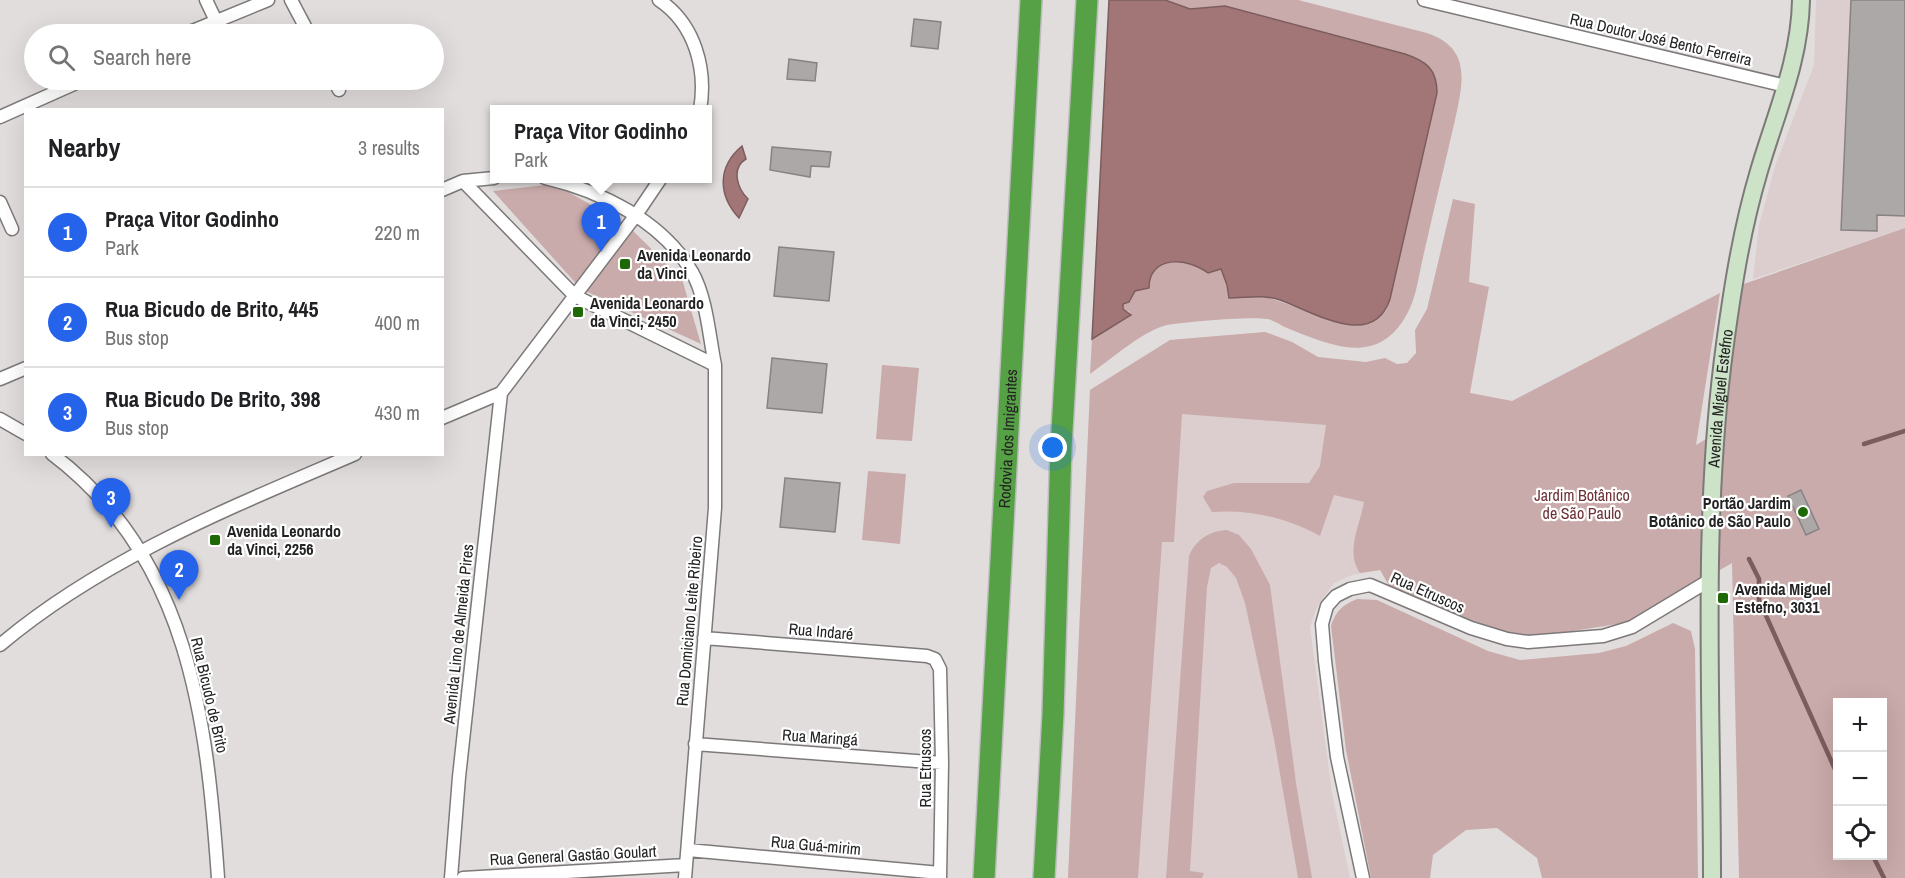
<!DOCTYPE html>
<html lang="en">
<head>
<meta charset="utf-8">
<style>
  body { margin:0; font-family:"Archivo Narrow",sans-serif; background:#f2f2f2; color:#202124 }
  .controls { position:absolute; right:18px; bottom:18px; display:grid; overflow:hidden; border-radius:0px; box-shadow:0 6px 24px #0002 }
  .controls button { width:54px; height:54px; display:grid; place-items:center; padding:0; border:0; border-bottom:2px solid #e0e0e0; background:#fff; color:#202124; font:30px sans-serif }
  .you { position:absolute; left:1053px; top:448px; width:21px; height:21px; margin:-15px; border:4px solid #fff; border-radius:50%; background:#1a73e8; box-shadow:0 0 0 9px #1a73e833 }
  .badge { display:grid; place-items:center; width:39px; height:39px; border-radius:50%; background:#2563eb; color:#fff; font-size:20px; font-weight:700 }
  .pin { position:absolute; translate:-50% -50px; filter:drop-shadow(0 2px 3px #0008) }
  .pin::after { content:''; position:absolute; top:32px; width:21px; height:18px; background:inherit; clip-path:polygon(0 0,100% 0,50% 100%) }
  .popup { position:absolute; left:490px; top:105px; width:222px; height:78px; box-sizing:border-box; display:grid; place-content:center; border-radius:0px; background:#fff; filter:drop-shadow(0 2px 4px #0005); font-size:20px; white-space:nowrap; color:#757577 }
  .popup b { font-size:22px; color:#202124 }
  .popup::after { content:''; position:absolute; left:50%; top:100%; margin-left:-12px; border:12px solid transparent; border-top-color:#fff }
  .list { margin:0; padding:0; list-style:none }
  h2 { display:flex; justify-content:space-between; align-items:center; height:78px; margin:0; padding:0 24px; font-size:26px }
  h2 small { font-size:20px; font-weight:400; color:#757577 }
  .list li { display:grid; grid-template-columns:39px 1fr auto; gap:18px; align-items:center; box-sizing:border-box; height:90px; padding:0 24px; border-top:2px solid #e0e0e0 }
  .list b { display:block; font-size:22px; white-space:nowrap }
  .list p { margin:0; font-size:20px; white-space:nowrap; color:#757577 }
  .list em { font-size:20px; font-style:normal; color:#757577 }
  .icon { flex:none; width:33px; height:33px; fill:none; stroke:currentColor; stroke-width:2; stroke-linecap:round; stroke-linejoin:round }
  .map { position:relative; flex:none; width:1905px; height:878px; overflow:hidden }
  .search { position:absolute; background:#fff; box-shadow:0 6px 24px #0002; left:24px; top:24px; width:420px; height:66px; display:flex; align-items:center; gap:15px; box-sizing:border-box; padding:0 21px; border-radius:33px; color:#757577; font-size:22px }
  .panel { position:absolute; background:#fff; box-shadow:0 6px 24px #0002; left:24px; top:108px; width:420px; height:348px; border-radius:0px }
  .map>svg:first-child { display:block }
  .built { fill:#dccece }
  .green { fill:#caabab; fill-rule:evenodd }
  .water { fill:#a27677; stroke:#7c5d5e; stroke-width:1.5 }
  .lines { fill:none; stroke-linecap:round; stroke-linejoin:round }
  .stream { stroke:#7c5d5e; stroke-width:4.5 }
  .building { fill:#aca8a8; stroke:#888383; stroke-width:1.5 }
  .street-casing { stroke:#7d7979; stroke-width:15 }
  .secondary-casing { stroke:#7d7979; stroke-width:20 }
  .highway-casing { stroke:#bdbdbd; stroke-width:24 }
  .street { stroke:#fff; stroke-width:12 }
  .secondary { stroke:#cce3c8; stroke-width:16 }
  .highway { stroke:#56a146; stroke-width:21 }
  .poi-dot { fill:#1e6906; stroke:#fff; stroke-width:2 }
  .labels { text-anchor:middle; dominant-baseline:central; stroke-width:4.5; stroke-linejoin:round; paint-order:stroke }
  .street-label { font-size:16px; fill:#242323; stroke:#fff }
  .poi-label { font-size:16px; font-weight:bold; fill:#242323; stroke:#fff; text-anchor:start }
  .park-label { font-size:16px; fill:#6d3136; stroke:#fff }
</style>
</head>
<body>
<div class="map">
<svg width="1905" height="878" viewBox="0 0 1905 878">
  <rect width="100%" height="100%" fill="#e2dddd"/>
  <path class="built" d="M1816,0H1905V228L1753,279L1759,225L1775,166L1814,65Z
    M1265,332L1292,342L1318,357L1409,374L1470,393L1512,401L1381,570L1352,575L1334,583L1317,607L1310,627L1332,793L1350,878H1068L1090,390L1170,340Z"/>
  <path class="green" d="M1165,0H1298L1427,33C1472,48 1463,83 1455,120C1445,164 1434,208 1424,253C1419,273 1417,296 1407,314C1378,368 1330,345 1287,328C1280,325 1274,320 1267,319C1249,316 1185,322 1167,325C1144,330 1110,360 1090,374L1092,339L1129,317L1130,312L1123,309V304L1129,302L1135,291L1149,288C1146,254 1189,259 1208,273L1220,269L1227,285L1229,298L1264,296L1347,325L1386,311L1437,93L1405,54L1225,6L1190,9Z
    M554,184L627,225L682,279L701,344L581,289L493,191Z
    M1453,199L1475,204L1469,282L1489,287L1470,393L1512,401L1720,293L1696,445L1718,432L1735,287L1905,228V878H1739L1732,563L1630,622L1535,637L1498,631L1391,589L1380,570L1360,573C1345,552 1360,525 1364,502L1334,495L1320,536C1287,518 1250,509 1212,512L1203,497L1207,491L1234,483H1309L1320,466L1326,425L1182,414L1174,542H1162L1138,878H1068L1090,390L1170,340L1265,332L1292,342L1318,357L1366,362L1385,358L1397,364L1407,363L1416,353L1415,330L1427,309ZM1838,702H1882V856H1838Z
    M882,365L919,368L912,441L876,439Z
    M868,471L906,474L900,544L862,540Z
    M1227,530L1239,535L1251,549L1270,585L1296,783L1312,878H1298L1274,739L1245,603L1236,578L1227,567L1219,563L1211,568L1207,587L1190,871L1204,873L1202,878H1166L1189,556C1196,539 1210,531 1227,530Z
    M1357,599L1377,600L1488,651L1520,660L1599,653L1626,646L1673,623L1691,631L1695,649L1698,878H1542L1537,858L1497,828L1466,830L1433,855L1430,878H1371L1346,750L1331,626C1336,611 1342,605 1357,599Z"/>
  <path class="water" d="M1109,0H1165L1190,9L1225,6L1405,54C1426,61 1437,69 1437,93L1390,299C1373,351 1312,311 1280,300C1263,294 1246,298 1229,298L1227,285L1221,269L1208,273C1187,257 1149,255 1149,288L1135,291L1129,302L1123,304V309L1131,315L1092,339Z
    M742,146L746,159C731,168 737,188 748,199L739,218C718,195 717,167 742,146Z"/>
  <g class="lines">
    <path class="stream" d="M1864,444L1905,431
      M1749,559L1759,579V600L1838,776
      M1873,856L1884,878"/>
  </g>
  <path class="building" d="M1851,0H1905V216L1877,215V231L1841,230Z
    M914,19L941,22L938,49L911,46Z
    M789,59L817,63L815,81L787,79Z
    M772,147L831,152L829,167L811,166L810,177L770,170Z
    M779,247L834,252L829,301L774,296Z
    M772,358L827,364L822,413L767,408Z
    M785,478L840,483L835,532L780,527Z
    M1801,490L1819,529L1806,535L1788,496Z"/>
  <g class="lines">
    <defs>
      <path id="street" d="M206,0L216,21
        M291,0L309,34
        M659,0C695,24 707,69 700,110
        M1424,0L1786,86
        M185,34L268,0
        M334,80L339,90
        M0,117L83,80
        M494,178L463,181L575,296L715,365C709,336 707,299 692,272C662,221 601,191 545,178
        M442,190L463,181
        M0,202L12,229
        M0,379L26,368
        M442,418L501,393L636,215L661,178
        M0,419L26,434
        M52,454C189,557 207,720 218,878
        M704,638L927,656L935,659L940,669L942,763L940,878
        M0,645C103,558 232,507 355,454
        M695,744L942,763
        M688,850L940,873
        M451,878L459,777L501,393
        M463,878L686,865
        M685,878L715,508V365
        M1363,878L1337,757L1325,661L1322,624L1327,606L1336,596L1350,589L1370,585L1471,628L1507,639L1528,642L1603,636L1632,627L1710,580"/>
      <g id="secondary">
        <path id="s1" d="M1712,878C1712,700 1701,521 1725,344C1733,285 1742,228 1759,171C1776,113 1800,60 1801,0"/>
      </g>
      <g id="highway">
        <path id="s2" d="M984,878L1031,0"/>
        <path d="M1044,878L1053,714L1061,448L1087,0"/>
      </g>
    </defs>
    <use href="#street" class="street-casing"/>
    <use href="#secondary" class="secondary-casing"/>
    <use href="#highway" class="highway-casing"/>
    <use href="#street" class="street"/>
    <use href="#secondary" class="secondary"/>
    <use href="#highway" class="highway"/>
  </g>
  <g class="poi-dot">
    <rect x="619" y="258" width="12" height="12" rx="3"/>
    <rect x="572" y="306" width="12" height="12" rx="3"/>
    <circle cx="1803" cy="512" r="6"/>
    <rect x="209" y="534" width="12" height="12" rx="3"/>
    <rect x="1717" y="592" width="12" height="12" rx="3"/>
  </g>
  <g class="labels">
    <g class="street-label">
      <text transform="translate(1661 39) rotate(13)">Rua Doutor José Bento Ferreira</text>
      <text stroke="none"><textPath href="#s1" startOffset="480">Avenida Miguel Estefno</textPath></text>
      <text stroke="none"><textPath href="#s2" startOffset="440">Rodovia dos Imigrantes</textPath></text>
      <text transform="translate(1428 592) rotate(24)">Rua Etruscos</text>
      <text transform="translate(689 621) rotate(-85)">Rua Domiciano Leite Ribeiro</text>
      <text transform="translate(821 631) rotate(5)">Rua Indaré</text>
      <text transform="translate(458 634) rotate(-84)">Avenida Lino de Almeida Pires</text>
      <text transform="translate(210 695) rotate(77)">Rua Bicudo de Brito</text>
      <text transform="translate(820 737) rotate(4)">Rua Maringá</text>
      <text transform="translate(925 768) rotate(-90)">Rua Etruscos</text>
      <text transform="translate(816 845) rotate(5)">Rua Guá-mirim</text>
      <text transform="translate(573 855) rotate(-3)">Rua General Gastão Goulart</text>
    </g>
    <g class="poi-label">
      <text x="637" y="255">Avenida Leonardo<tspan x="637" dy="18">da Vinci</tspan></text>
      <text x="590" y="303">Avenida Leonardo<tspan x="590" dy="18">da Vinci, 2450</tspan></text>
      <text x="1791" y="503" text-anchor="end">Portão Jardim<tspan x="1791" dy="18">Botânico de São Paulo</tspan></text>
      <text x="227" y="531">Avenida Leonardo<tspan x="227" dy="18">da Vinci, 2256</tspan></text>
      <text x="1735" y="589">Avenida Miguel<tspan x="1735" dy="18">Estefno, 3031</tspan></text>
    </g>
    <g class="park-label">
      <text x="1582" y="495">Jardim Botânico<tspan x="1582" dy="18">de São Paulo</tspan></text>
    </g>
  </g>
</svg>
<div class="controls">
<button>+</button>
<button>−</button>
<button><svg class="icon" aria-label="locate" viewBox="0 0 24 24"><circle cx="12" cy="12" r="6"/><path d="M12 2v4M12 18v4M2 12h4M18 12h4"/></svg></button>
</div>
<div class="you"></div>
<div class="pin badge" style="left:601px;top:252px">1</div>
<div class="popup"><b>Praça Vitor Godinho</b>Park</div>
<div class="pin badge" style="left:179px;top:600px">2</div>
<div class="pin badge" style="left:111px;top:528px">3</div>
<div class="search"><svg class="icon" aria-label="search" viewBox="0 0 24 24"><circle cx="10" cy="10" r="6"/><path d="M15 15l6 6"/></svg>Search here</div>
<section class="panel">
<h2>Nearby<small>3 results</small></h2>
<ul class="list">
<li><span class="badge">1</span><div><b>Praça Vitor Godinho</b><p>Park</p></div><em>220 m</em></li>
<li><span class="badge">2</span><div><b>Rua Bicudo de Brito, 445</b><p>Bus stop</p></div><em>400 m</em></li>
<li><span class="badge">3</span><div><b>Rua Bicudo De Brito, 398</b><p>Bus stop</p></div><em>430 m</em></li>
</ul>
</section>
</div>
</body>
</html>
